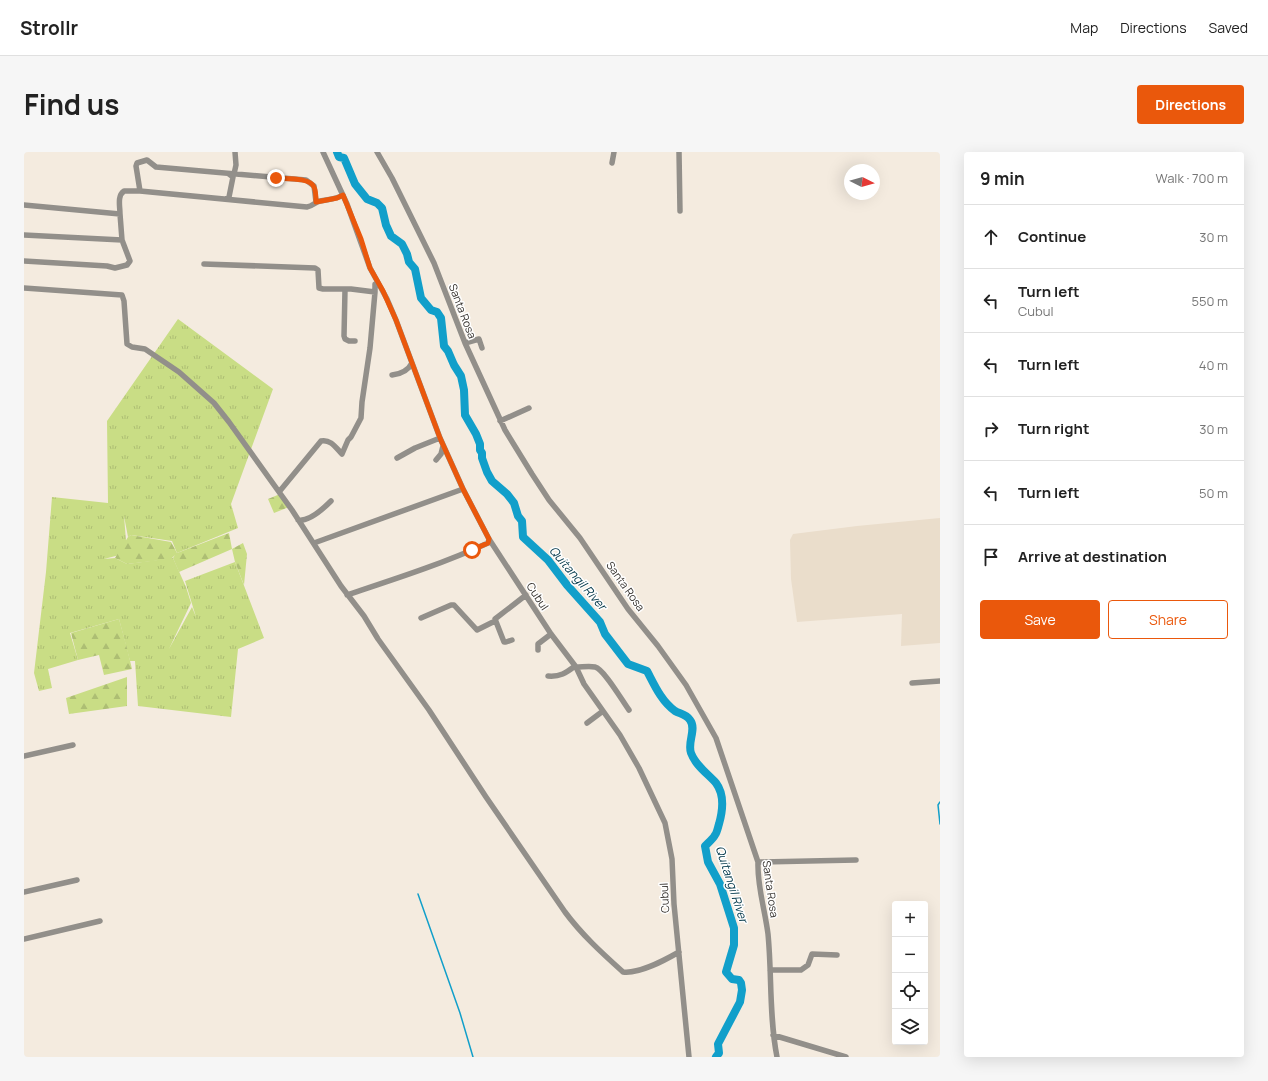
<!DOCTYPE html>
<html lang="en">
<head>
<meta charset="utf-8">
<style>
  body { margin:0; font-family:Manrope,sans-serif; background:#f6f6f6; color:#222 }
  .controls { position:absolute; right:12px; bottom:12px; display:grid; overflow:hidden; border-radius:4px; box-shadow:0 4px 16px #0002 }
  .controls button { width:36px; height:36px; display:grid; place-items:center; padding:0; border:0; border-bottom:1px solid #e0e0e0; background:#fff; color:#222; font:20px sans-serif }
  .compass { position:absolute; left:820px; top:12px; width:36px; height:36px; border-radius:50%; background:#fff; box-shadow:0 4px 16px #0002; rotate:96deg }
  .stop { position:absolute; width:12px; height:12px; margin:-9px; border:3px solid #ea580c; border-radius:50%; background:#fff }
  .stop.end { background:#ea580c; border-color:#fff; box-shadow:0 1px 4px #0008 }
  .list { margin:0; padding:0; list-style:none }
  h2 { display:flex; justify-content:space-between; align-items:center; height:52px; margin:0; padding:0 16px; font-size:17px }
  h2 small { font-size:13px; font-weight:400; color:#767676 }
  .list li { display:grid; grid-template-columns:26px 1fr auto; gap:12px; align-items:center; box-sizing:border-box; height:64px; padding:0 16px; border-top:1px solid #e0e0e0 }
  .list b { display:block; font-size:15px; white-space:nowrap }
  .list p { margin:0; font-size:13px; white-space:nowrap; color:#767676 }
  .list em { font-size:13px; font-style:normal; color:#767676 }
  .actions { display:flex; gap:8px; padding:12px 16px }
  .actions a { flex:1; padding:9px 0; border:1px solid #ea580c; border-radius:4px; text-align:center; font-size:14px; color:#ea580c }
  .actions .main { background:#ea580c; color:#fff }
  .icon { flex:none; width:22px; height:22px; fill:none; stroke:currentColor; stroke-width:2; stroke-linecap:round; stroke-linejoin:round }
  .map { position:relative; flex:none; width:916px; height:905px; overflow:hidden; border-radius:4px }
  header { display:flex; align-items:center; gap:24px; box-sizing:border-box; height:56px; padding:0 20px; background:#fff; border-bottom:1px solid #e0e0e0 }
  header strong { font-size:19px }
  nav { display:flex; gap:22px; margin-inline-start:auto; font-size:14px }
  .intro { display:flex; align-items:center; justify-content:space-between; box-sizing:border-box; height:96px; padding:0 24px }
  h1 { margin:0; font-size:28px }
  .button { padding:10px 18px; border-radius:4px; background:#ea580c; color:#fff; font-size:14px; font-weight:700 }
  main { display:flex; gap:24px; padding:0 24px }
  aside { flex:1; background:#fff; border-radius:4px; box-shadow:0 4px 16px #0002 }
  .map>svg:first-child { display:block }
  .built { fill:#eaddcb }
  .grass { fill:url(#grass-tufts) }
  .forest { fill:url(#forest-firs) }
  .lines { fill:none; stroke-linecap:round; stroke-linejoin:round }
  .stream { stroke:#119fca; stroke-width:1.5 }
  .river { stroke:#119fca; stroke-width:8 }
  .street { stroke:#928f8a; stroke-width:5.5 }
  .route { stroke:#ea580c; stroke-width:5 }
  .labels { text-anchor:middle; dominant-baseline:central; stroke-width:3; stroke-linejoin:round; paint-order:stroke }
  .street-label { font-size:11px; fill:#35312d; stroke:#fff }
  .water-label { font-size:12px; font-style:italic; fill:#003648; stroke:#fff }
</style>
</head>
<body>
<header>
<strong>Strollr</strong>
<nav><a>Map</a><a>Directions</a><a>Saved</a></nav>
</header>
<div class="intro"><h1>Find us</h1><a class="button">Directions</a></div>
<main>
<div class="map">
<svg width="916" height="905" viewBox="0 0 916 905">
  <defs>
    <pattern id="grass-tufts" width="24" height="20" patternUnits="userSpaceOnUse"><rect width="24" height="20" fill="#c9dd85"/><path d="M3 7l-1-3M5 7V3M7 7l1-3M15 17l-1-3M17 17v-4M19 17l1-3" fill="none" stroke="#adbe73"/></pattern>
    <pattern id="forest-firs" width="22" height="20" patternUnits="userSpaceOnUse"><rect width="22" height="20" fill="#c9dd85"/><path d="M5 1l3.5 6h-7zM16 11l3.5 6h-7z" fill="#adbe73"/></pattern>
  </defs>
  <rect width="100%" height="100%" fill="#f4ebdf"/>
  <path class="built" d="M916,366V491L877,494L878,462L773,470L767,427L766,388L769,382L833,374Z"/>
  <path class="grass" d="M154,167L249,237L207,352L214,376L153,401L148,389L107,383L104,385L100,364L103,401L80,407L91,406L103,412L149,406L162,435L167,451L145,497L168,455L172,465L161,429L211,410L240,486L214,497L207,565L114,554L111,509H106L95,467L46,481L54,508L24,517L28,536L15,539L10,521L22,420L28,345L84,351L83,269Z"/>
  <path class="forest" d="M256,342L265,355L250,361L244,347Z
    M205,381L208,397L219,391L223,402L220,433L211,410L208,397L155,420L149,406L151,403L147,407L103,412L91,406L104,385L107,383L147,390L153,401Z
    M95,467L103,496L108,517L80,523L75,503L54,508L47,481Z
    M103,525V554L45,562L42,546Z"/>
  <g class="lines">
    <path class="stream" d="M916,650L914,653L916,672
      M394,742L436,861L449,905"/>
    <path class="river" d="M313,0L315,5L320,6L331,32L343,47L353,51L358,56L362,73L367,84L378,92L383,102L385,110L391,117L397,146L407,158L413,160L417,166L420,194L424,199L430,213L437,224L440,238L441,263L452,282L456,292V298L458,301V306L463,320L468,329L483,342L490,351L494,364L498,369L499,385L524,408L543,433L576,470L581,482L604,512L623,519C630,532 637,549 651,559C656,562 662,562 666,568C673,577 663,590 667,601C672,614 683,621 692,631C701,643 699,658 695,672C694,675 693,681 691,683C689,687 684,691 681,694L684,710L696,732L710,776V793L702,820L708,827L715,828L717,831L718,838L716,850L694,892L695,901L692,905"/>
    <path class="street" d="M299,0L323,52L346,116L363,147L372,168L416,286L439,337L465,387L527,482L552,515L560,532L596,583L615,616L641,671L648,707L650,752L665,905
      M353,0L368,26L410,111L441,191L481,278L508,322L525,348L556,386L604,457L634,494L662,533L692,586L734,710C733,734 741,758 744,782C748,823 745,865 753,905
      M655,0L656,59
      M588,11L590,0
      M210,22L212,13L211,0
      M116,39L112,14L113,11L123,8L132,15L282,28L290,34L292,50
      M202,47L205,45L209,25L205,22
      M0,53L96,62L98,88L106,109L103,113L91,116L83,114L0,109
      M96,62C96,54 93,44 100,39H116L283,55C289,54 291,50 296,49C304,47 311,48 319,43
      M0,83L98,88
      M180,112L291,116L294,118L295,136L299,137H327L351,140V132L354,131
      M0,136L98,143L100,149L103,192L108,195L121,197L155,220L190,251L205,270L268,358L317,434L340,464L354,487L405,558L462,645L541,760C558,783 578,801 599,820C616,822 641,808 655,800
      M321,138L320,184L321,187L325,189H331
      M441,191L455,187L458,196
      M368,223C377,222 384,219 388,211
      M476,269L505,256
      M373,306L391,296L416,286
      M412,308L417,302L419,294
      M255,340L297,289C307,287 312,296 318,302L324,288L327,285L337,266L338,250L346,196L351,140
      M274,368C285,370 300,356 307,349
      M290,391L439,337
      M323,443C371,427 418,412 464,391L465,387
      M397,466L427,453H430L453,478L471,469
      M488,488L482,490H480L471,467L502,443
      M514,498V492L527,482
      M552,515C558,515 566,514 571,515C580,517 599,550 605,558
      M524,524C536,525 542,521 551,514
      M888,531L916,529
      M563,571L579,559
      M0,604L49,593
      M734,710L832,708
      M0,740L53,728
      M0,787L76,769
      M746,818H777L784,813L788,802L813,803
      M749,883L822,905"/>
  </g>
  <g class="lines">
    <path class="route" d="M252,26C261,27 286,25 290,35C292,39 292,45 292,50L313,46L319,43L337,87L346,116L359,139L372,168L416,286L439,337L465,387L464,391L448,398"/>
  </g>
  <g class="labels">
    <g class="street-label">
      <text transform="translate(439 159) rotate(69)">Santa Rosa</text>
      <text transform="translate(602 434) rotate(55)">Santa Rosa</text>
      <text transform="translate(514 444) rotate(57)">Cubul</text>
      <text transform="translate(747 737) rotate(82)">Santa Rosa</text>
      <text transform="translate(640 746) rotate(-93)">Cubul</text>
    </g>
    <g class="water-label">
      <text transform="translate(554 426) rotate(49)">Quitangil River</text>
      <text transform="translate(708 732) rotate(72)">Quitangil River</text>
    </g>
  </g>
</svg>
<div class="controls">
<button>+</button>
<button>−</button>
<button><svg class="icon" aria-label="locate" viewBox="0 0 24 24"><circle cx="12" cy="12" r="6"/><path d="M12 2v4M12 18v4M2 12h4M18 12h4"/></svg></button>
<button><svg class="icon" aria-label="layers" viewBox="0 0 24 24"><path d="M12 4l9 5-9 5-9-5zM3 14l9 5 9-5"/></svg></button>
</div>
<svg class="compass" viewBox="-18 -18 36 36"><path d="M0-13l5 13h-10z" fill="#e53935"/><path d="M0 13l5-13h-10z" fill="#767676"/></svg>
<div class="stop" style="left:448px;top:398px"></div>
<div class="stop end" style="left:252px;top:26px"></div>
</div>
<aside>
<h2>9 min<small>Walk · 700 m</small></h2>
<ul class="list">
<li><svg class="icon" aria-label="ahead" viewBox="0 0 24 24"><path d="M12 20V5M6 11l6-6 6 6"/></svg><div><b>Continue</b></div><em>30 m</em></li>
<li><svg class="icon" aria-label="left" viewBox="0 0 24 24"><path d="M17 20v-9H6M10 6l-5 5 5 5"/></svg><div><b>Turn left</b><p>Cubul</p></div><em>550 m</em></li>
<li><svg class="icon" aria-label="left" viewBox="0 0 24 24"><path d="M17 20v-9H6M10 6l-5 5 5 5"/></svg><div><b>Turn left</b></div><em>40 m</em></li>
<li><svg class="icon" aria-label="right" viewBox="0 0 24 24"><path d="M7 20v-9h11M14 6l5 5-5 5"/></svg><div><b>Turn right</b></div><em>30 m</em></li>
<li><svg class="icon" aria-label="left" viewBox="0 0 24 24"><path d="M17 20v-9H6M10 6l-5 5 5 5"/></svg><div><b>Turn left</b></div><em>50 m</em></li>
<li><svg class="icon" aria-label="arrive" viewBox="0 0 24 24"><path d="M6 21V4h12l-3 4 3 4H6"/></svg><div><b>Arrive at destination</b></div></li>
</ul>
<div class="actions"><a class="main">Save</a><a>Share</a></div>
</aside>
</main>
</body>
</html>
